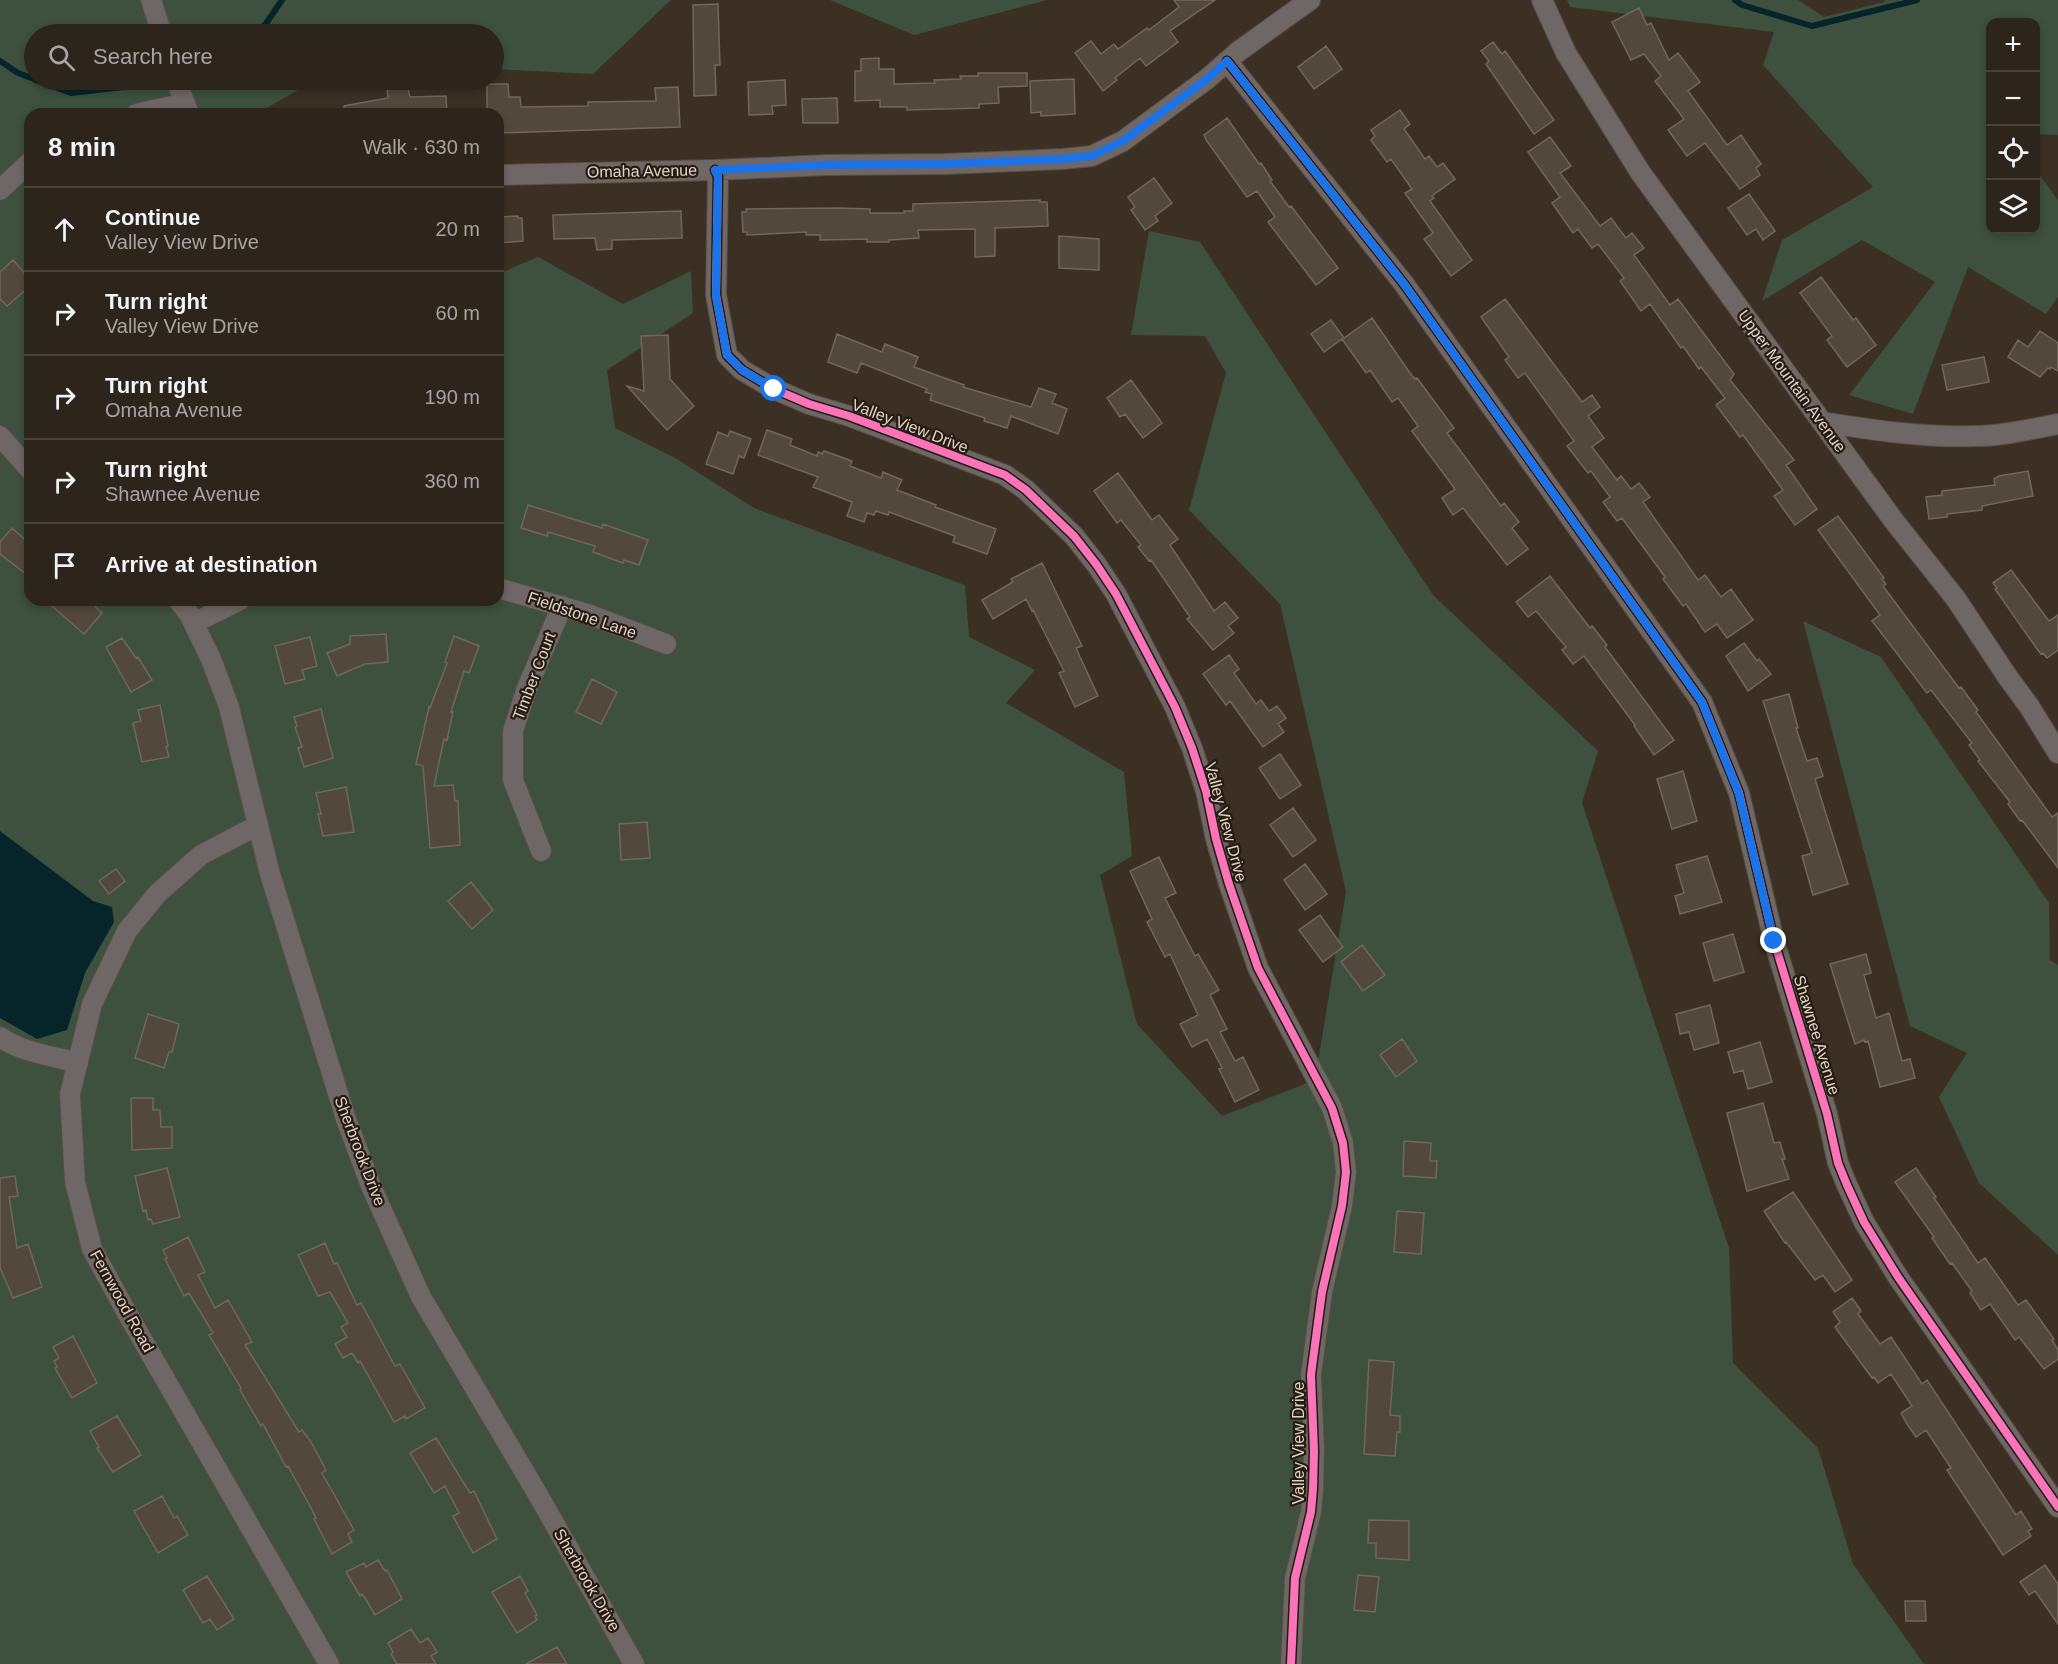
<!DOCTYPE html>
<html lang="en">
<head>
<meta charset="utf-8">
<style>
  body { margin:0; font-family:Arial,sans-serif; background:#393028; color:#f1f3f6 }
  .controls { position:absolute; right:18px; top:18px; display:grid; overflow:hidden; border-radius:12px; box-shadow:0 3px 9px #0003 }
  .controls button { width:54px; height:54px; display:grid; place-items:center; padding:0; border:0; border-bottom:2px solid #48413a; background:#2d241b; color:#f1f3f6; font:30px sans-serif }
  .stop { position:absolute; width:18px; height:18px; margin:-14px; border:4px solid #1a73e8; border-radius:50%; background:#fff }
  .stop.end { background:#1a73e8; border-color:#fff; box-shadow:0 2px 6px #0008 }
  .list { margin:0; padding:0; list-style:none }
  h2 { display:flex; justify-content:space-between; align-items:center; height:78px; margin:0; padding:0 24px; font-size:26px }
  h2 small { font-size:20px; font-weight:400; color:#a7a4a3 }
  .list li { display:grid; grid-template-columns:39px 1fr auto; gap:18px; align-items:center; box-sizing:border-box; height:84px; padding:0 24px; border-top:2px solid #48413a }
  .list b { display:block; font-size:22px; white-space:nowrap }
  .list p { margin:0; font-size:20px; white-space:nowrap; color:#a7a4a3 }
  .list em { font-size:20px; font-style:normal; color:#a7a4a3 }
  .icon { flex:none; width:33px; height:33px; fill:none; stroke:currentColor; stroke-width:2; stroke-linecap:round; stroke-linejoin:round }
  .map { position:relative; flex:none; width:2058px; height:1664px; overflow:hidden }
  .search { position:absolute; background:#2d241b; box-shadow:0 3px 9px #0003; left:24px; top:24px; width:480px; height:66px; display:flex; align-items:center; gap:15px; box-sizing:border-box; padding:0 21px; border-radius:33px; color:#a7a4a3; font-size:22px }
  .panel { position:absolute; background:#2d241b; box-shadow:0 3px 9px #0003; left:24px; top:108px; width:480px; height:498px; border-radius:18px }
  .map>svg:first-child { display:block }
  .green { fill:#3d513e }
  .water { fill:#05252b }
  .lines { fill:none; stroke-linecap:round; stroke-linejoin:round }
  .stream { stroke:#05252b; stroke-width:6 }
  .building { fill:#53483d; stroke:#71675d; stroke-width:1.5 }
  .minor-casing { stroke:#584d43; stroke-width:22 }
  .minor { stroke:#6f6765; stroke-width:20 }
  .cycleway-casing { stroke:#251b11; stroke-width:11 }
  .cycleway { stroke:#fb73b8; stroke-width:8 }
  .route { stroke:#1a73e8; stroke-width:8 }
  .labels { text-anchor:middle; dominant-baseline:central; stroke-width:4.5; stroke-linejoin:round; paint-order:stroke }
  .street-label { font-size:16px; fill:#e0d2c5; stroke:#251b11 }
</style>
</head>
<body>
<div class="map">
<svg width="2058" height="1664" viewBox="0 0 2058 1664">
  <rect width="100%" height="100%" fill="#3c3024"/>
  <path class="green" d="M0,0H671L593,74L494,69V34H34V80H316L256,114H30V600H498V274L538,257L623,304L691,271L693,313L607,370L615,428L677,459L754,508L965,585L969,637L1035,670L1006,703L1124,772L1132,856L1100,875L1137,1024L1222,1116L1315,1080L1346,892L1280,604L1189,510L1226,373L1205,336L1131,335L1149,231L1200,242L1433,595L1598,751L1582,803L1729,1248L1733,1363L1818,1448L1853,1564L1924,1664H0Z
    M830,0H1047L914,35Z
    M1567,0H1798L1824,17L1884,2L1885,0H2058V135L2036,134V22H1990V230H2036V170L2058,200V297L2046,314L1968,267L1913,414L1849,395L1935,282L1862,240L1762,301L1782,240L1873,187L1763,65L1774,32L1570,7Z
    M1803,621L1881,657L2049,903L2050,960L2058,965V1255L1979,1183L1939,1097L1967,1053L1910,1026Z"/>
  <path class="water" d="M0,831L93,901L112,907L114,922L85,973L67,1030L37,1039L0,1018Z"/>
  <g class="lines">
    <path class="stream" d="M1735,0L1742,5L1812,26L1917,0
      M251,34L265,25L282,0
      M0,61L18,73L34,79
      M35,80L71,93L159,83L170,80"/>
  </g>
  <path class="building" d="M1174,0H1215L1170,31L1178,42L1146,66L1140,58L1115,78L1117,80L1103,91L1075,53L1091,41L1101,54L1114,44L1118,49L1147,28L1149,30L1179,7Z
    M718,4L720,65H715L716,95L694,96L693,5Z
    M1639,8L1647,25L1651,23L1669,60L1678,53L1700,82L1688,91L1727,145L1741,135L1761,164L1756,168L1760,175L1740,189L1705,143L1687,156L1668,130L1684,119L1655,81L1661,76L1644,54L1631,60L1612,22Z
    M1493,42L1502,54L1505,51L1554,120L1534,134L1486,64L1489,61L1481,51Z
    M1326,46L1342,69L1314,89L1298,67Z
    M879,58V69H894V84L935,83L934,80L961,79L960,76H978V73H1027V86L998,87L999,103L979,104V108L907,110V107H880V100L855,101V71H861V59Z
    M1074,79L1075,114L1041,116V112L1031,113L1030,81Z
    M785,80L786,105L772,106L773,114L749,115L748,82Z
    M407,84L410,97L446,96L447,114H344V106L388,98L387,88Z
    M487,84H508L509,97H520L521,107L588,106V102L656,101L655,88L678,87L680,127L498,133V114H487Z
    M837,98L838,123H803L802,99Z
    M1400,110L1410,124L1404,129L1425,159L1429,156L1437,167L1443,163L1455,179L1432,196L1434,198L1430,201L1472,260L1451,276L1424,239L1433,233L1405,193L1412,189L1391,159L1387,162L1371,140L1375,136L1371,130Z
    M1227,118L1259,164L1261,163L1272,180L1270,181L1289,207L1291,206L1338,268L1316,285L1268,222L1275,217L1257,191L1247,197L1206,140L1204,135Z
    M1550,137L1571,166L1560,173L1600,226L1611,218L1626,238L1632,233L1644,248L1634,255L1670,305L1678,299L1734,374L1730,380L1794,460L1786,465L1817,509L1795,525L1774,496L1783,490L1743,435L1740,437L1716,405L1725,398L1701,367L1699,369L1683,346L1681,348L1650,304L1641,311L1620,281L1624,278L1598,244L1592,248L1578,229L1573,233L1552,203L1560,197L1528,152Z
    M1154,178L1172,203L1155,216L1158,221L1145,230L1131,210L1135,207L1128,197Z
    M1749,194L1775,231L1763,240L1756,229L1747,235L1728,208Z
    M1040,200V202H1047L1048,226L995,228V256L975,257V229L918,230L919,238L889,240V242H867V239L820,240V235H806V232L747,235V232H743L742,212H746V209L838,208L870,209V213H904V211H913V204Z
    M681,211L682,238L612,240V249L597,250L595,238L554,239L553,215Z
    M518,216V218H522L523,241L498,243V217Z
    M1059,236L1099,239V270L1059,268Z
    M13,260L30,279V286L7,306L0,299V272Z
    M1821,277L1853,320L1856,318L1876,345L1847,367L1827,340L1832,336L1800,293Z
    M1505,299L1582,402L1592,395L1600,407L1588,416L1604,438L1592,447L1617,480L1621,476L1631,489L1639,483L1650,497L1643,502L1698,580L1705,575L1721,597L1731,589L1753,620L1727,638L1717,624L1705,632L1686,604L1683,606L1663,579L1665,577L1622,518L1617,521L1603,502L1610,497L1591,471L1588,473L1567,446L1574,441L1525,373L1518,378L1505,360L1509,357L1481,317Z
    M1372,318L1410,373L1415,379L1417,378L1454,428L1447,433L1465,457L1501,506L1504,503L1519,522L1512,528L1528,549L1507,565L1463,508L1453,515L1442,498L1455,489L1412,431L1418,426L1398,398L1392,402L1370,370L1366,373L1342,339L1324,352L1311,334L1331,320L1344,338Z
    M2040,331L2058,343V371L2051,367L2050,369L2048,368L2040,377L2008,357L2018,340L2028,347Z
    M837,334L882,352L885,344L918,357L914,367L964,385L963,387L1031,407L1039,388L1056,394L1052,403L1067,409L1058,434L1011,416L1007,428L984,421L985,418L930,400L932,394L925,392L927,389L861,363L857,373L828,362Z
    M668,335L670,379L694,406L667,430L627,386L644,391L641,336Z
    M1984,357L1989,382L1947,390L1942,365Z
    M1131,380L1162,423L1143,438L1125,414L1120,417L1107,398Z
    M767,430L792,439L790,445L817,456L818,452L822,454L824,451L852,461L850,466L881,478L883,472L902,480L897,490L936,505L935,507L996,529L987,554L953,542L955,536L889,512L888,515L876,511L874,515L867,513L864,522L847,516L852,502L813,487L818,477L758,455Z
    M730,431L751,439L744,458L739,456L733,474L706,464L718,432L728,436Z
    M2028,471L2033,496L1982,506V510L1947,514V517L1929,519L1926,497L1942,495V491L1995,485L1994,479L1999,476Z
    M1118,473L1152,520L1159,515L1178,539L1170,545L1214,611L1225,602L1238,618L1228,626L1234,633L1213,650L1187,619L1190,617L1151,560L1149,561L1138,547L1141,545L1121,520L1117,523L1094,491Z
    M528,505L602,528L603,524L648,540L639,565L624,560L623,563L593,552L595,546L548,532L547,536L521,528Z
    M1838,516L1884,578L1882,579L1886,584L1883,586L1959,688L1961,687L1978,710L1976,712L1979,716L2052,817L2058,813V868L2022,820L2020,821L2008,804L2010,802L1978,761L1980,760L1969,745L1972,743L1931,690L1927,693L1872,621L1880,615L1818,530Z
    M12,528L30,544V577L0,554V542Z
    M1042,563L1082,646L1076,648L1098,696L1075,707L1059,673L1064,671L1033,610L1032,611L1026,599L993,619L982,600L1013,582L1011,579Z
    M2011,570L2049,621L2058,615V650L2047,658L2043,653L2041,654L2037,649L1995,589L1997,588L1993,583Z
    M1550,576L1590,628L1592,626L1607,645L1605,647L1674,740L1654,755L1634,726L1635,725L1584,656L1573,664L1562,650L1566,647L1536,611L1528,617L1516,602Z
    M45,600H88L102,613L84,634Z
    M386,634L388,662L365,664L337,676L327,653L350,644V636Z
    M454,636L479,646L469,673L464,671L451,712H453L447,740L444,739L434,786L453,785L455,801H458L460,845L430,848L423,766L416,764L429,707L430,708L447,663L445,662Z
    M310,637L317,666L302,670L305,679L285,684L275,646Z
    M122,638L136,658L138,657L152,680L131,692L106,647Z
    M1744,643L1757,661L1759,659L1771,674L1748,691L1726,656Z
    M1229,655L1239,669L1234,673L1256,704L1261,700L1269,711L1277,706L1286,718L1278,724L1284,732L1263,747L1230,701L1226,705L1203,674Z
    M592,679L617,692L601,724L576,712Z
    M1789,694L1798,728H1796L1807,761L1817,758L1823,776L1815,779L1848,884L1813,895L1802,856L1812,853L1763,701Z
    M160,705L168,746L166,747L169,757L142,762L133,723L141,721L138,710Z
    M321,709L333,758L304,767L298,748L302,747L295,727L297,726L294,717Z
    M1280,754L1301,785L1280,799L1259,768Z
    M1683,771L1697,821L1672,829L1657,779Z
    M346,787L354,832L323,836L318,814H321L316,793Z
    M1293,808L1316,840L1293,857L1270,825Z
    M647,822L650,858L621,860L619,824Z
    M1707,856L1722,902L1680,914L1675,896L1684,893L1676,865Z
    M1159,857L1176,893L1165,898L1195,956L1198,954L1219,990L1210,995L1227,1029L1220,1032L1235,1061L1243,1057L1259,1090L1235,1102L1219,1069L1222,1068L1207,1039L1192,1047L1180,1024L1198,1015L1170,954L1165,957L1147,922L1152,919L1130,871Z
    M1305,864L1327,894L1305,910L1284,880Z
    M116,869L125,881L109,894L99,881Z
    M471,882L493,910L472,929L448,901Z
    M1320,915L1343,947L1323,962L1299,930Z
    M1733,934L1744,972L1714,981L1703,943Z
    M1362,945L1385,975L1363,991L1341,962Z
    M1866,954L1871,973L1864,975L1876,1018L1889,1013L1902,1061L1910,1059L1915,1078L1880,1087L1868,1041L1865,1042L1864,1040L1855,1044L1830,964Z
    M1710,1005L1719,1043L1694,1050L1689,1032L1680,1034L1676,1014Z
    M148,1014L179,1024L172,1052H169L164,1068L135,1058Z
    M1402,1039L1417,1061L1396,1077L1380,1055Z
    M1760,1042L1772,1082L1748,1089L1743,1070L1734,1073L1728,1052Z
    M131,1098H153V1110H160L161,1127H172V1148L132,1150Z
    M1763,1103L1774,1143L1780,1142L1785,1159H1782L1789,1179L1747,1191L1727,1113Z
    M1404,1141L1431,1143L1430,1161H1437L1436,1178L1403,1176Z
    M167,1168L180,1217L153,1224L151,1219L148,1220L146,1210L143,1211L135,1176Z
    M1916,1168L1936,1197L1934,1198L1978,1263L1985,1258L2018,1305L2026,1300L2054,1339L2052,1340L2058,1350V1359L2044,1369L2019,1337L2015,1340L1990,1304L1981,1310L1970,1293L1972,1291L1952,1263L1950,1264L1932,1238L1934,1237L1895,1182Z
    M15,1176L18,1196L9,1197L17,1248L28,1244L42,1287L13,1298L0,1268V1178Z
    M1793,1192L1852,1280L1835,1292L1823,1275L1815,1280L1786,1242L1785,1243L1764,1211Z
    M1397,1211L1424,1213L1421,1254L1394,1252Z
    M188,1237L205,1272L198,1275L215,1308L228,1300L252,1342L245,1345L299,1432L302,1430L311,1442L326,1470L322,1473L354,1530L348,1534L352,1542L332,1554L314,1519L316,1518L311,1508L288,1466L286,1467L263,1424L261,1426L240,1390L241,1388L209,1335L213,1333L189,1293L184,1296L165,1259L167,1258L163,1250Z
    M325,1243L334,1264L337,1263L357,1305L361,1303L395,1366L400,1364L425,1408L406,1419L405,1416L394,1422L360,1361L358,1363L352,1353L343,1358L335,1344L347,1337L341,1327L348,1323L330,1292L318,1296L298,1255Z
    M1852,1298L1861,1311L1858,1314L1880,1344L1891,1337L1922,1384L1927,1380L2016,1515L2021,1511L2032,1529L2028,1531L2031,1536L2003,1555L1947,1470L1951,1468L1926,1430L1916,1437L1907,1424L1901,1413L1912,1406L1891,1374L1878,1383L1874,1377L1872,1378L1835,1327L1840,1322L1833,1312Z
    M73,1336L97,1383L72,1398L55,1368L57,1367L54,1361L59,1358L53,1347Z
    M1369,1360L1394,1362L1390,1415L1400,1416V1432H1397L1395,1456L1364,1454Z
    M117,1416L141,1455L113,1472L97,1448L99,1447L90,1431Z
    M436,1438L470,1493L474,1491L497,1539L473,1553L453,1516L459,1513L445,1486L434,1493L410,1453Z
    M162,1496L174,1518L177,1516L188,1535L158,1553L134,1511Z
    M1369,1520L1409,1521V1560L1376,1558V1543H1368Z
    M378,1560L385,1571L387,1570L402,1599L375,1615L365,1598L362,1594L360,1596L346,1572L364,1563L366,1567Z
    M2045,1565L2058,1584V1624L2035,1591L2029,1595L2020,1582Z
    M1358,1575L1379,1577L1375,1612L1354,1610Z
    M207,1576L234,1619L217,1630L210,1619L203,1623L183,1590Z
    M520,1576L528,1591L525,1593L537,1615L535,1616L537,1620L517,1633L492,1592Z
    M1905,1601H1925L1926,1621H1906Z
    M411,1629L420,1643L428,1638L437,1652L431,1656L436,1664H397L391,1654L393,1652L388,1643Z
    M557,1647L567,1664H526Z"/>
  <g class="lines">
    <defs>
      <path id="minor" d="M151,0L162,34
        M1542,0L1566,53L1640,172L1894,521L1956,599L2007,676L2029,706L2058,753
        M1227,61L1404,284L1702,702L1739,793L1774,941L1827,1114L1838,1163L1847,1185L1864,1222L1898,1277L2058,1507
        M176,80L189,114
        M136,114L185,103
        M715,170L718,176L716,295L727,355L742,370L774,389L809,404L849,416L1005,475L1026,490L1074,536L1096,564L1116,594L1175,707L1192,748L1206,791L1216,839L1229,884L1258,968L1332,1108L1343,1143L1346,1172L1342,1206L1322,1292L1311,1375L1314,1451L1313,1489L1311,1512L1295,1578L1291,1664
        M498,175L715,170L827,165L944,164L1063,159L1092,156L1123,141L1207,79L1239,51L1310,0
        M0,190L30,162
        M1822,422C1873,430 1924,438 1975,436C2003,436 2031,429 2058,424
        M0,436L30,470
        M498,588L588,614L666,644
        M178,600L189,614L211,659L229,707L270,874L346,1119L371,1186L421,1297L537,1493L634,1664
        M194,623L240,600
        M258,825L201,855L157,894L127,931L92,1004L70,1094L75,1182L92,1249L127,1313L329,1664
        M541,851L513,780V731L527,688L562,606
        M0,1037C21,1052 53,1056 78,1063"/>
    </defs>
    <use href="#minor" class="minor-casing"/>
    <use href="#minor" class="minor"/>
    <defs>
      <path id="cycleway" d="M1227,61L1404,284L1702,702L1739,793L1774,941L1827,1114L1838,1163L1847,1185L1864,1222L1898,1277L2058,1507
        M715,170L718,176L716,295L727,355L742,370L774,389L809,404L849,416L1005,475L1026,490L1074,536L1096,564L1116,594L1175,707L1192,748L1206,791L1216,839L1229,884L1258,968L1332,1108L1343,1143L1346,1172L1342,1206L1322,1292L1311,1375L1314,1451L1313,1489L1311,1512L1295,1578L1291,1664"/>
    </defs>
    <use href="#cycleway" class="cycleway-casing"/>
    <use href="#cycleway" class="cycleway"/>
  </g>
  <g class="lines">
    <path class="route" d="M774,389L742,370L727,355L716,296L718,176L715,170L827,165L944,164L1063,159L1092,156L1123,141L1207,79L1227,61L1404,284L1702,702L1739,794L1774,941"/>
  </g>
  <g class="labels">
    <g class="street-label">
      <text transform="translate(642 171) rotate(-1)">Omaha Avenue</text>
      <text transform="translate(1792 381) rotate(54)">Upper Mountain Avenue</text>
      <text transform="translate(910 426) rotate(21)">Valley View Drive</text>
      <text transform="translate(582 615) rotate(19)">Fieldstone Lane</text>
      <text transform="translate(534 676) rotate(-69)">Timber Court</text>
      <text transform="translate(1226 822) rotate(75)">Valley View Drive</text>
      <text transform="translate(1817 1035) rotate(73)">Shawnee Avenue</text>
      <text transform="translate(360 1151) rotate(69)">Sherbrook Drive</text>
      <text transform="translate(122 1301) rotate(61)">Fernwood Road</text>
      <text transform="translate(1298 1443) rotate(-90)">Valley View Drive</text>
      <text transform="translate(587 1580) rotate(60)">Sherbrook Drive</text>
    </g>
  </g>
</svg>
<div class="controls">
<button>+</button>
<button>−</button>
<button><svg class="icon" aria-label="locate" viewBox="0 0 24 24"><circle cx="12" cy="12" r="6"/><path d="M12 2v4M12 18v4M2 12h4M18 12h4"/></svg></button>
<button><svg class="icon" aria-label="layers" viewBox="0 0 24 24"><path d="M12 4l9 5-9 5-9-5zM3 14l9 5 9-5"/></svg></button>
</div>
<div class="stop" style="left:774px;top:389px"></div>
<div class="stop end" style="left:1774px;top:941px"></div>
<div class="search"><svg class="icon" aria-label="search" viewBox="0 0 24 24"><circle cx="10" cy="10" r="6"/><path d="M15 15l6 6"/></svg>Search here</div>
<section class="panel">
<h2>8 min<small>Walk · 630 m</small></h2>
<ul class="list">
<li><svg class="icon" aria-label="ahead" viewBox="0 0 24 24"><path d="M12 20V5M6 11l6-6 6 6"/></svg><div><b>Continue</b><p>Valley View Drive</p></div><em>20 m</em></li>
<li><svg class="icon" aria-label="right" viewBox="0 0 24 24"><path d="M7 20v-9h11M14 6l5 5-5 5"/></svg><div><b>Turn right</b><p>Valley View Drive</p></div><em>60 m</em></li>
<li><svg class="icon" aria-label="right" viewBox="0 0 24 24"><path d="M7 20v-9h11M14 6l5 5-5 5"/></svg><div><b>Turn right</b><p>Omaha Avenue</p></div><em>190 m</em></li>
<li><svg class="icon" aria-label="right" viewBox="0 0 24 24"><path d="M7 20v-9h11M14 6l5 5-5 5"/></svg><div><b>Turn right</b><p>Shawnee Avenue</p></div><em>360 m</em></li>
<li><svg class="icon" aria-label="arrive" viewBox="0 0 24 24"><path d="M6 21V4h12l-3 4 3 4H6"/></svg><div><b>Arrive at destination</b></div></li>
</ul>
</section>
</div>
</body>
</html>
